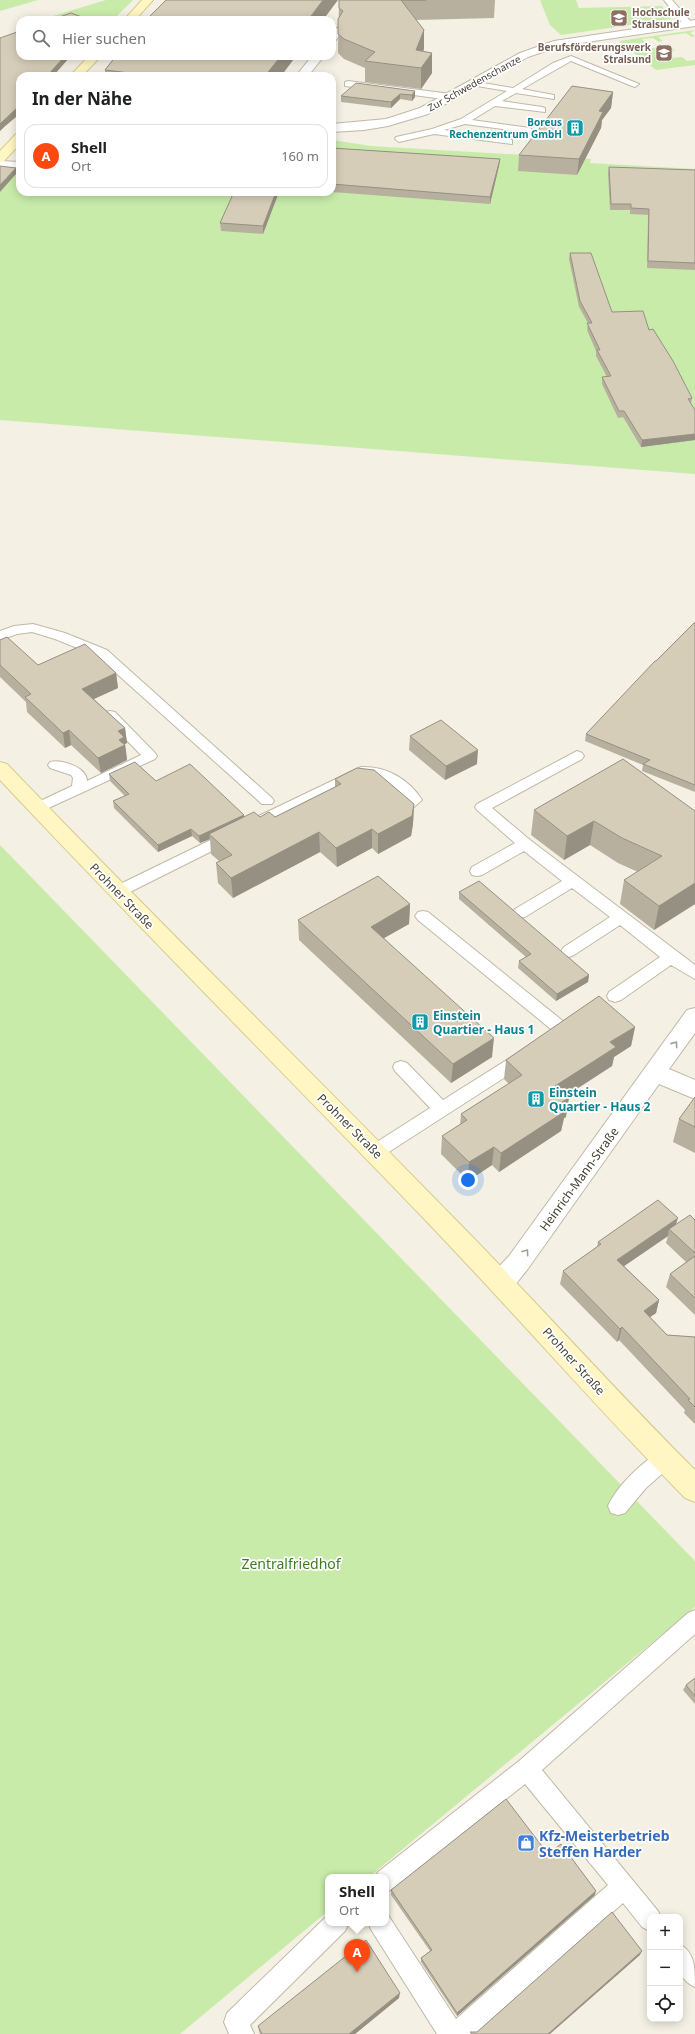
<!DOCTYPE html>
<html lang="de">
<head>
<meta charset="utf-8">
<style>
  body { margin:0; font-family:"Noto Sans",sans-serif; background:#f6f6f6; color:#202124 }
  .controls { position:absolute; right:12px; bottom:12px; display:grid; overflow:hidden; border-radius:8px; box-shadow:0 2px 10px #0003 }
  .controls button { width:36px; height:36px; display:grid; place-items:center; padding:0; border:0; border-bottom:1px solid #e0e0e0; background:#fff; color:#202124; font:20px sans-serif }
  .you { position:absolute; left:468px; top:1180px; width:14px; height:14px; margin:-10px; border:3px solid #fff; border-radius:50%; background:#1a73e8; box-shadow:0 0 0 6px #1a73e833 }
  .badge { display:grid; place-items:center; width:26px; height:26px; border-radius:50%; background:#ff4910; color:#fff; font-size:13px; font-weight:700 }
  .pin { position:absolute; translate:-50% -33px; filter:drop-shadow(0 1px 2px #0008) }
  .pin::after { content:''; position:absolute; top:21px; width:14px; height:12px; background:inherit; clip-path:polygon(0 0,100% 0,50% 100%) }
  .popup { position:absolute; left:325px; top:1874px; width:64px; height:52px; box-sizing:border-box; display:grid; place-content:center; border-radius:8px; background:#fff; filter:drop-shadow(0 1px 3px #0005); font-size:13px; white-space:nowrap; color:#757577 }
  .popup b { font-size:15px; color:#202124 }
  .popup::after { content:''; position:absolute; left:50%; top:100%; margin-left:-8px; border:8px solid transparent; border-top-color:#fff }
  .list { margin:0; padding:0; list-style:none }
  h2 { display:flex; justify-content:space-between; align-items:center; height:52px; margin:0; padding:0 16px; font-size:17px }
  h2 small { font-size:13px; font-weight:400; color:#757577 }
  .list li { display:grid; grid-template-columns:26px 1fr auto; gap:12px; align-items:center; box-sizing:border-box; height:64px; margin:0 8px 8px; padding:0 8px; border:1px solid #e0e0e0; border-radius:12px }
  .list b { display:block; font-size:15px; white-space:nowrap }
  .list p { margin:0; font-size:13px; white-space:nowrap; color:#757577 }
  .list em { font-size:13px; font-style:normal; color:#757577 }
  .icon { flex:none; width:22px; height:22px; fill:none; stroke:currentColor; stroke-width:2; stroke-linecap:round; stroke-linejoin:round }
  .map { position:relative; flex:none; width:695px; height:2034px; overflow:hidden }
  .search { position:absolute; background:#fff; box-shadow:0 2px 10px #0003; left:16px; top:16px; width:320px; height:44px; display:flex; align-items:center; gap:10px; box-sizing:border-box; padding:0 14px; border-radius:12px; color:#757577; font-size:15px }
  .panel { position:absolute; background:#fff; box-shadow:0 2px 10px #0003; left:16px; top:72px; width:320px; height:124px; border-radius:12px }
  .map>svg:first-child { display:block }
  .green { fill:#c8ebaa }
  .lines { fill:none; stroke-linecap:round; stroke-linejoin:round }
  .lane-casing { stroke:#c0b9a6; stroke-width:2 }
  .street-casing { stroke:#c0b9a6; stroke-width:2 }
  .secondary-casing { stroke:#d6cb90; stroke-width:2 }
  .lane { fill:#fff; fill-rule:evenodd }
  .street { fill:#fff; fill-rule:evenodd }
  .secondary { fill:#fff6c3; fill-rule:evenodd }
  .wall { fill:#b8b09f }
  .shaded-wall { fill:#969082 }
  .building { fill:#d6cdb9; stroke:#969082 }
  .oneway { stroke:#a2a09a }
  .labels { text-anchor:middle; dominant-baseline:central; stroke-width:3.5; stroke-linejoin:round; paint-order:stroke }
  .far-education-label { font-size:10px; font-weight:bold; fill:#785e54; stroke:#fff; text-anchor:start }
  .far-street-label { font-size:10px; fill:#464134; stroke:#fff }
  .far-culture-label { font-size:10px; font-weight:bold; fill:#0d838f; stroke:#fff; text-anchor:end }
  .street-label { font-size:12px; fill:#464134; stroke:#fff }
  .culture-label { font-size:12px; font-weight:bold; fill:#0d838f; stroke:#fff; text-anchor:start }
  .near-park-label { font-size:14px; fill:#3d7c23; stroke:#fff }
  .near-shop-label { font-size:14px; font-weight:bold; fill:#366cbe; stroke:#fff; text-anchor:start }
</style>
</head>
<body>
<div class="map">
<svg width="695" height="2034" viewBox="0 0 695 2034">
  <rect width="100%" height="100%" fill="#f4f0e4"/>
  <path class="green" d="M0,0H38L0,11Z
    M106,0H133L113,20H40Z
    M540,0H576L579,8L662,6L671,19L561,35L550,25Z
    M695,30L690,33L695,36L692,37L686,33L658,37L663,41L659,42L653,38L642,39L646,43L639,44L645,49L654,48L658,51L668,50L664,46H670L675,51L666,53L673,58L682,57L687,61L695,60V65L656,70L619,41Z
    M332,140L371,146L591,159L590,163L695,169V474L0,420V173L5,168H20V192H332Z
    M0,845L695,1561V1607L369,1877H328V1911L180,2034H0Z"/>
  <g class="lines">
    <defs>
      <path id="lane" d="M664,0H672L691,22V26H685Z
        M571,56L639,84L635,87L632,86L571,61L522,89L554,95V99L516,93L502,101L542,107L545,108V112L495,106L472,120L530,128L534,131L533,133L465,124L444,130L509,139L512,140V144L434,134L399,142L395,139L396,137L432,129L461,119L507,91L471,85V81L513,88L553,63Z
        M348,81L451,94L455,97L451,100L345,86V82Z
        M0,161L20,162V168L0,167Z
        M33,624L65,633L107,650L272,798L274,801L272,804H262L97,656L55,639L32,632L17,634L0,640V631L14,626Z
        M110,711L115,712L155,753L157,756L155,759L42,811H32L30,808L32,805L72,786L73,778L71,775L50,768L48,765L50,762C61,759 87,767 87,781L141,755L105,718L103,715L105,712Z
        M577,751L582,753L584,756L582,759L492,808L530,840L695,965V979L671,965L621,1000L615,1002L609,1000L607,996L609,992L660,957L620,925L574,955L569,957L564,955L561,951L564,947L610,917L572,888L525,917L520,918L515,917L512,913L515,909L562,881L524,851L482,875L477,876L472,875L470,871L472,867L515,843L477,810L475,807L477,804Z
        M361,767C386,766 409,779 422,800L414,807H404L402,804L406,799C393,787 383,775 364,776L258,827L253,829L248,827L246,824L248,821Z
        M229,831L234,832L236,836L234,840L122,896L117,897L112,896L110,892L112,888Z
        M423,911L428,912L569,1026L571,1030C566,1039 557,1044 547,1041L545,1037L552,1030L418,920L415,916L418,912Z
        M524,1051L530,1053L532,1057L530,1061L381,1157L375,1159L369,1157L366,1152L369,1147L430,1108L395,1071L393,1067L395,1063L401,1061L407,1063L443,1100L518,1053Z
        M665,1450L672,1453L675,1459L672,1465L646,1488L625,1513L618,1515L611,1513L608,1506C616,1487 646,1457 665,1450Z
        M695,1610V1634L542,1770L658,1911L661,1917H650V1931L642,1927L623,1903L475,2034H437L372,1931L368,1923H386V1914L388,1915L456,2019L608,1885L525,1784L394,1888L386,1892V1877H376L378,1872L519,1761L688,1613Z
        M328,1915V1923H349L345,1931L250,2025L254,2034H229L224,2022L227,2013Z
        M680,1944C695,1953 695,1968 695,1987C675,1978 680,1963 680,1944Z"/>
      <path id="street" d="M695,20V26L560,46L528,57L428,114L388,126L364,130L332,132V124L386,119L420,108L520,53L554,41Z
        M337,28L342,31L336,40L332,41V30Z
        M312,56H324L308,76H296Z
        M695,1008V1033L669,1069L695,1080V1099L659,1084L527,1270C516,1283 510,1296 492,1290L489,1282L492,1274L509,1256L687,1010Z"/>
      <path id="secondary" d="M142,0H153L135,20H124Z
        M89,56H101L82,76H70Z
        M20,133V144L4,161L0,162V151L16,134Z
        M0,762L7,764C153,917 304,1064 452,1216C534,1299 612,1387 695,1470V1502L685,1498C598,1409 516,1315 430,1225C287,1076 141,930 0,780Z"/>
    </defs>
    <use href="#lane" class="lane-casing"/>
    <use href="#street" class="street-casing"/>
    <use href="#secondary" class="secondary-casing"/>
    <use href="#lane" class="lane"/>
    <use href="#street" class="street"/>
    <use href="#secondary" class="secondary"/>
  </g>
  <path class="wall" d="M339,0H495L494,18L416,20L424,30V49L423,51L432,53V73L421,89L365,82V68L344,59L338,53Z
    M0,38L20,56H74L72,58H69L53,76H20L17,116L4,127L0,131Z
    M116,56H296L281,76H105V70Z
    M415,91V97L412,101L400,99L391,108L341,102V96Z
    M613,92L611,108L602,120L601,128L577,175L518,171L519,155Z
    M332,148L500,159L499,166L490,204L332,192Z
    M609,167L695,170V270L647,268L648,215L630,214V210H610L608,173Z
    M234,192H279L263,234L221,231L220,223Z
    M570,253L612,312L649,330L692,398L691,404L695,410V440L641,447L623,417L618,418L602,384V377H607L596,356V351L587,330L588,323L579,307L569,259Z
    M695,622V792L642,771L643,765L585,741L586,734Z
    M0,640L38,665L116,673L118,688L94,699L125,728L127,743L125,744L127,760L101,773L71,745L65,748L27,712L26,702L0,677Z
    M410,736L477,764L445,780L409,750Z
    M109,774L156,781L245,817H275L335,787V779L414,804L413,824L411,836L378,854L372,848L337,867L320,852L233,898L218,883L216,863L219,861L211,854L210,839L200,843L192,836L158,852L114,808L113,801L125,796L110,781Z
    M534,810L695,811V904L654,930L620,904L624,880L638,872L618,863L590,845L564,860L531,835Z
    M459,892L589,975L588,982L556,1001L518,968L519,961L526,957L459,899Z
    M410,904L409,924L384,938L492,1057L451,1083L299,940L298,920Z
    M635,1027L631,1046L614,1057L612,1066L566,1096V1117L564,1118L561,1131L499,1172L492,1165L468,1181L441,1154L442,1136L460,1125L461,1114L509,1084L504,1079L506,1060Z
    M695,1097V1153L673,1142L679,1119Z
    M695,1220V1315L666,1287L670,1274L686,1262L666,1243L668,1236L624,1266L659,1300L656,1313L650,1317L667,1335L695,1337V1424L684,1413L685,1410L619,1340L617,1342L560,1284L563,1271L597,1247L598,1242L676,1225Z
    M695,1678V1704L683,1690L686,1685Z
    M548,1854L595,1895L457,2016L421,1962V1958L430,1951L391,1895V1890Z
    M399,1998L355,2034H260L259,2031L258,2026Z"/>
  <path class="shaded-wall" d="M323,0H338L323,20H308Z
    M424,30V49L416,68V50Z
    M432,53V73L421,89V68Z
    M65,56H69V58L53,76H47Z
    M281,56H296L281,76H265Z
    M415,91V97L412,101V95Z
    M613,92L611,108L602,120L601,128L577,175L579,159L599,111Z
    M400,94V99L391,108V102Z
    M20,105V112L17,116L4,127L0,131V124Z
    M500,159L499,166L490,204V197Z
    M16,168V174L0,192V185Z
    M276,192H279L263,234V226Z
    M695,434V440L641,447L642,440Z
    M116,673L118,688L85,703L82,689Z
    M125,728L127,743L125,744L127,760L101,773L98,758L118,731Z
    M69,730L71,745L65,748L63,733Z
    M478,750L477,764L445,780L446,766Z
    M414,804L413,824L411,836L378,854V834Z
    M244,815L245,822L209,834L210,839L200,843L199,836Z
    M594,821L590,845L564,860L567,836Z
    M191,829L192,836L158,852V845Z
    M372,829V848L337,867L336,848Z
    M319,832L320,852L233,898L231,878Z
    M695,883V904L654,930L659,906Z
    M410,904L409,924L370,946L371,927Z
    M589,975L588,982L556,1001L557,994Z
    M635,1027L631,1046L614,1057L612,1066L553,1104L555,1086L610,1042Z
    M494,1038L492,1057L451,1083L453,1064Z
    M569,1098L566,1117L564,1118L561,1131L499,1172L501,1153L557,1105Z
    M494,1147L492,1165L468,1181L469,1162Z
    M678,1218L674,1231L669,1229L668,1236L614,1273L617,1260Z
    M659,1300L656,1313L640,1324L644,1311Z
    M622,1327L619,1340L617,1342L620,1329Z
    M596,1891L595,1895L457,2016V2013Z
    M642,1951L640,1955L550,2034H548Z
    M400,1993L399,1998L355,2034H349Z"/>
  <path class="building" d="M166,0H323L308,20H146Z
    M339,0H426H401L424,30L416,50L432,53L421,68L365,61L375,52L344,39L338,34V19L343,11L339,8Z
    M71,13L90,20H51Z
    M20,31V56H65L47,76H20V105L0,124V38Z
    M116,56H281L265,76H154L105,70Z
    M356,83L415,91L412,95L400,94L391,102L341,96Z
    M572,86L613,92L599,111L603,112L579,159L519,155Z
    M332,148L500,159L490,197L332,184Z
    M0,166L16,168L0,185Z
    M609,167L695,170V263L648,261L649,209L631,208V204H611Z
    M234,192H276L263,226L220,223Z
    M570,253H591L612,312L643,311L649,330L653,329L673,361L692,398L688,399L695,410V434L642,440L624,411H619L602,377L611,376L597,350H600L587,323H592L580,301Z
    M695,622V785L643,764L650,760L586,734L655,661H656Z
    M7,637L38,665L85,644L116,673L82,689L125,728L118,731L124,737L119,740L125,745L98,758L69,730L63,733L25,697L31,694L0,665V640Z
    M441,720L478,750L446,766L410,736Z
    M623,759L695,811V883L659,906L624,880L662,856L622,838L594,821L567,836L534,810Z
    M135,762L156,781L190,764L244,815L199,836L191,829L158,845L113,801L129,794L109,774Z
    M357,768L374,770L414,804L412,816L378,834L372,829L336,848L319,832L231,878L216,863L232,855L209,834L254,812L260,817L269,812L275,817L341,784L335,779Z
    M378,876L410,904L371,927L494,1038L453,1064L298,920Z
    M479,881L589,975L557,994L519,961L531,954L459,892Z
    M599,996L635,1027L610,1042L616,1047L555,1086L569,1098L557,1105L564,1112L501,1153L494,1147L469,1162L442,1136L467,1120L461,1114L522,1075L506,1060Z
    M695,1097V1127L679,1119Z
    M658,1200L678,1218L617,1260L659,1300L644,1311L667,1335L695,1337V1407L688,1400L690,1399L622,1327L620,1329L563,1271L601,1244L598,1242Z
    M690,1215L695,1220V1253L669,1229Z
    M695,1256V1298L670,1274Z
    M695,1678V1696L686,1685Z
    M506,1799L548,1854L561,1844L596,1891L457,2013L421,1958L432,1950L391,1890Z
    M612,1912L642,1951L548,2034H472L470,2032H477Z
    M366,1940L400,1993L349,2034H262L258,2026Z"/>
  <defs><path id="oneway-chevron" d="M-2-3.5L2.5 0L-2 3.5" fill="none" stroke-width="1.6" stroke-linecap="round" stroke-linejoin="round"/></defs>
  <g class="oneway">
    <use href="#oneway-chevron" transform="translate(675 1044) rotate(-55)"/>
    <use href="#oneway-chevron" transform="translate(526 1252) rotate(-54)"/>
  </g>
  <defs>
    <symbol id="university-square" viewBox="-11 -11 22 22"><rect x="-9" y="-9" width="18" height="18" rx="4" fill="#8d6e63" stroke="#fff"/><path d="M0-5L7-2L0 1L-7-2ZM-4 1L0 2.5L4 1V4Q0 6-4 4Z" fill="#fff"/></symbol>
    <symbol id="school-square" viewBox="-11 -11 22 22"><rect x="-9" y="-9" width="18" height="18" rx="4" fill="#8d6e63" stroke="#fff"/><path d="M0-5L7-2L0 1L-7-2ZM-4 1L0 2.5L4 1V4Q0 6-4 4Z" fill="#fff"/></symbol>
    <symbol id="building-square" viewBox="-11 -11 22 22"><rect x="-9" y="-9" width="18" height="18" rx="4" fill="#0f9aa8" stroke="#fff"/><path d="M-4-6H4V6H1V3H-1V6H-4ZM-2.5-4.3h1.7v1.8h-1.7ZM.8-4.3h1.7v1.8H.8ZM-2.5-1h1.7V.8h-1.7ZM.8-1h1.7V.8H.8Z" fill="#fff"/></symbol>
    <symbol id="shop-square" viewBox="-11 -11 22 22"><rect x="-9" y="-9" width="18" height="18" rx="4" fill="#3f7fe0" stroke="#fff"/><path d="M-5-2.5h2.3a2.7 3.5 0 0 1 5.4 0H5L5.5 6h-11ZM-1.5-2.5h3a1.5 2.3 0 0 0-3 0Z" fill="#fff"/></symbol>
  </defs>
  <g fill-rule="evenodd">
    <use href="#university-square" x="609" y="8" width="20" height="20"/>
    <use href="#school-square" x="654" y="43" width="20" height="20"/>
    <use href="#building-square" x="565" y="118" width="20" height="20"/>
    <use href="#building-square" x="410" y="1012" width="20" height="20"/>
    <use href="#building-square" x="526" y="1089" width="20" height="20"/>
    <use href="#shop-square" x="516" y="1833" width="20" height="20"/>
  </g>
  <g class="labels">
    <g class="far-education-label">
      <text x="632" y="12">Hochschule<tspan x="632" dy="12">Stralsund</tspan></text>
      <text x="651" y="47" text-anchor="end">Berufsförderungswerk<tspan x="651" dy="12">Stralsund</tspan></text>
    </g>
    <g class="far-street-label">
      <text transform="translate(474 83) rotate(-29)">Zur Schwedenschanze</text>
    </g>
    <g class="far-culture-label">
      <text x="562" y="122">Boreus<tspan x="562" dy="12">Rechenzentrum GmbH</tspan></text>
    </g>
    <g class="street-label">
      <text transform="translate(122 896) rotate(46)">Prohner Straße</text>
      <text transform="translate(350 1126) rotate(45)">Prohner Straße</text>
      <text transform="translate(579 1179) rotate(-54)">Heinrich-Mann-Straße</text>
      <text transform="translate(574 1361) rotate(48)">Prohner Straße</text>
    </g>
    <g class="culture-label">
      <text x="433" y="1015">Einstein<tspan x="433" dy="14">Quartier - Haus 1</tspan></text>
      <text x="549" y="1092">Einstein<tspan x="549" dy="14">Quartier - Haus 2</tspan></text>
    </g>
    <g class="near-park-label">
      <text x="291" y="1563">Zentralfriedhof</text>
    </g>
    <g class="near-shop-label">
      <text x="539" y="1835">Kfz-Meisterbetrieb<tspan x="539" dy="16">Steffen Harder</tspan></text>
    </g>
  </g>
</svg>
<div class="controls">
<button>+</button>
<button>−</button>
<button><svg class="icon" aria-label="locate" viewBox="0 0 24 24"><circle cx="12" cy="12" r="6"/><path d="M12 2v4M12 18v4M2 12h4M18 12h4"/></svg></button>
</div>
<div class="you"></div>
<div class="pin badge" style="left:357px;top:1972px">A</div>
<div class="popup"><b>Shell</b>Ort</div>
<div class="search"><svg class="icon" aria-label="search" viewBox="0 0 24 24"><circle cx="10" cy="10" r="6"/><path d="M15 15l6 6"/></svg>Hier suchen</div>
<section class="panel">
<h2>In der Nähe<small></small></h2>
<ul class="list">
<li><span class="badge">A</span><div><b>Shell</b><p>Ort</p></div><em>160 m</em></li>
</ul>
</section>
</div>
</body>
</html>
